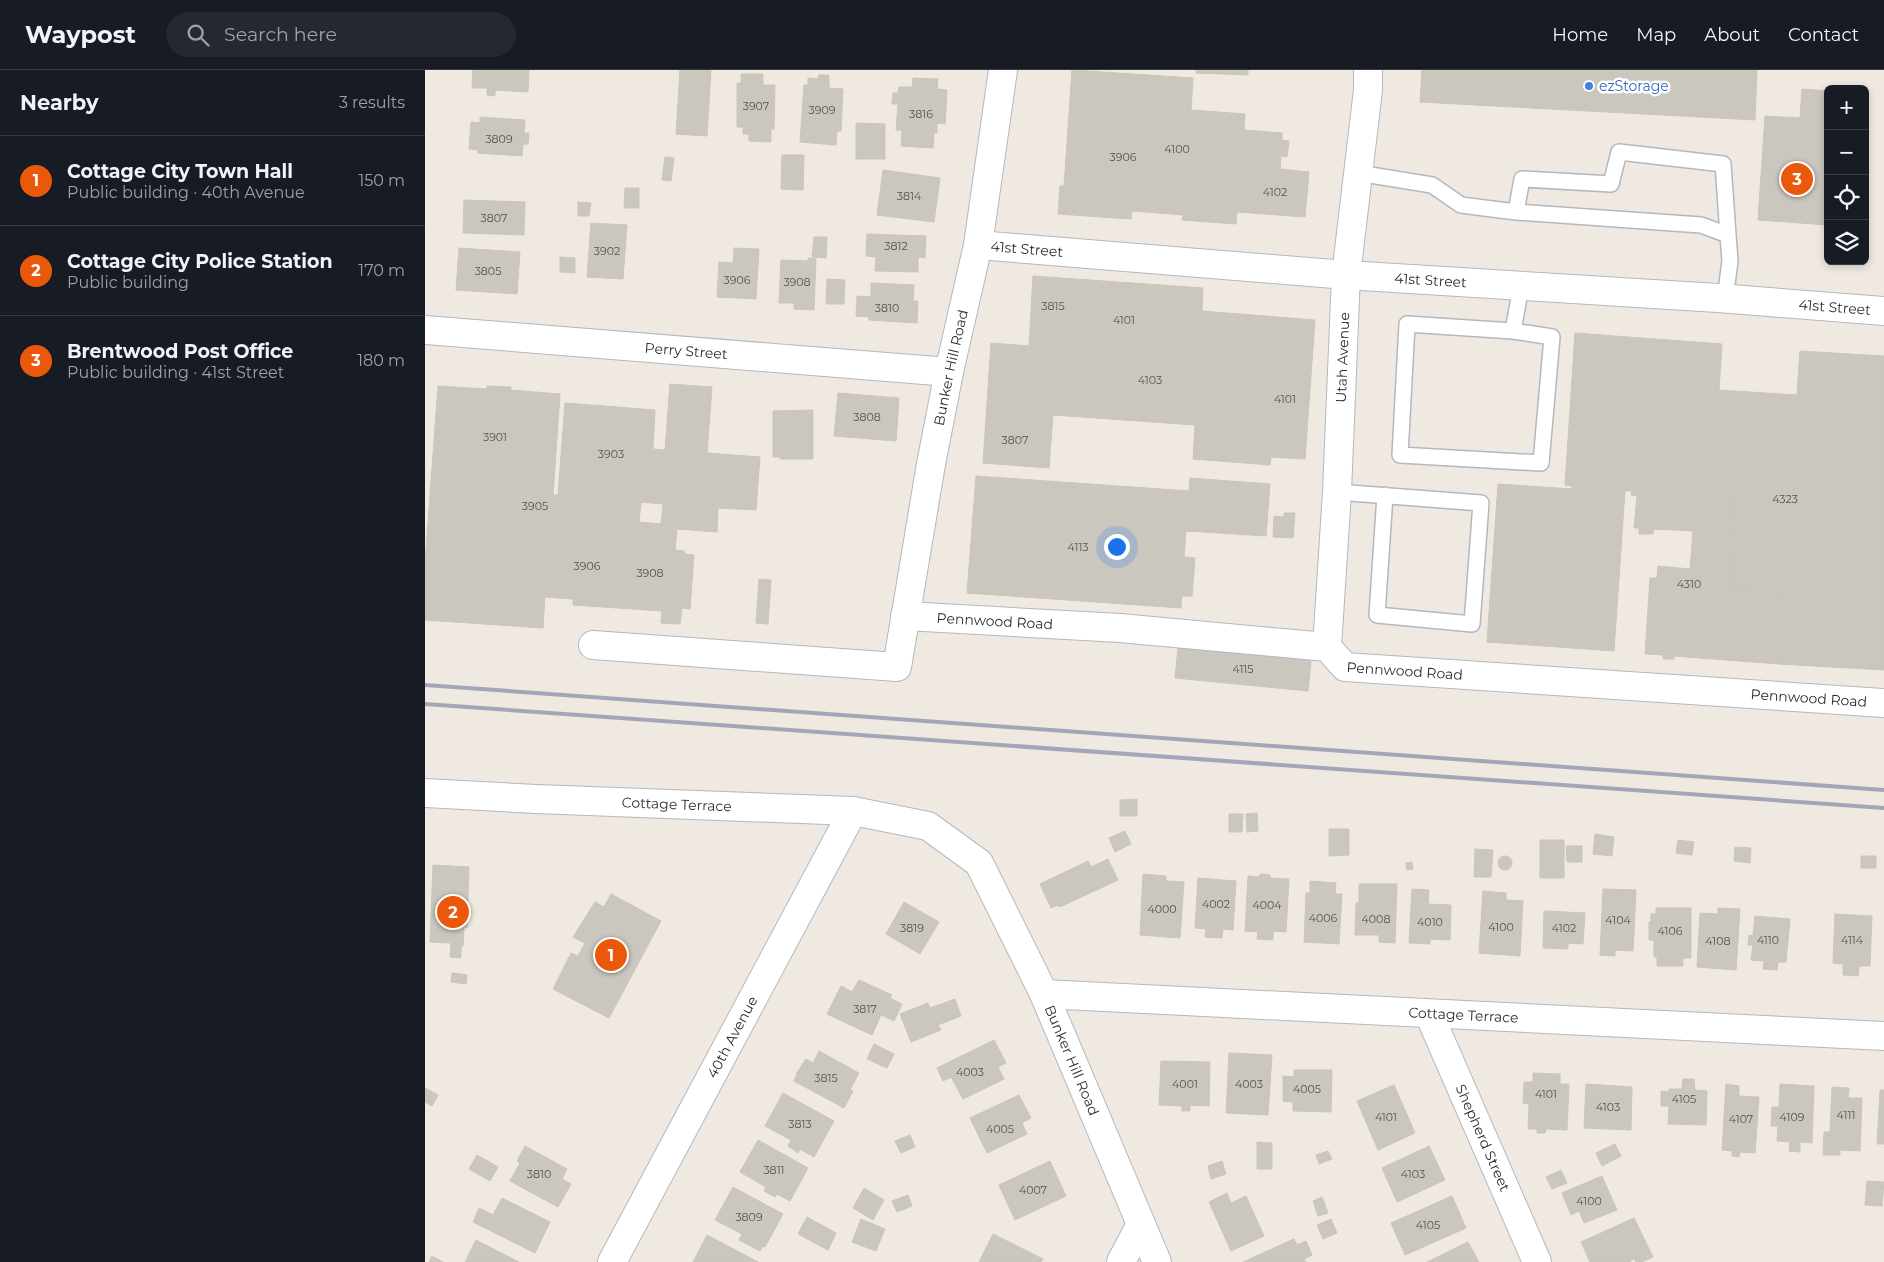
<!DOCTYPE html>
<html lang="en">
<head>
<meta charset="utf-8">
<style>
  body { margin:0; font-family:Montserrat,sans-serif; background:#242831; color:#f1f3f6 }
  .controls { position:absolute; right:15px; top:15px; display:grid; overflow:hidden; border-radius:8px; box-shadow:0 2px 8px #0003 }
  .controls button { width:45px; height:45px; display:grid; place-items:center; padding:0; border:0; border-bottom:1px solid #363941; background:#171b24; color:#f1f3f6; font:25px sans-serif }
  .you { position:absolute; left:691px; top:476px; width:18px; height:18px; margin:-12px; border:4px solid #fff; border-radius:50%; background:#1a73e8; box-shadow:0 0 0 8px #1a73e833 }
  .badge { display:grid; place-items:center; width:32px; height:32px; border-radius:50%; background:#ea580c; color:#fff; font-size:16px; font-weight:700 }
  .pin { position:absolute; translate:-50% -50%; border:2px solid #fff; box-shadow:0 1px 5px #0006 }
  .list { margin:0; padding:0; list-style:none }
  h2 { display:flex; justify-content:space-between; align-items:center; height:65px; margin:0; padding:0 20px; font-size:21px }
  h2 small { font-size:16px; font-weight:400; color:#9ea1a6 }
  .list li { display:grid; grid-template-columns:32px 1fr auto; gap:15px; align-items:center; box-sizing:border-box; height:90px; padding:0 20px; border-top:1px solid #363941 }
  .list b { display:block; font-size:19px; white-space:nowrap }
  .list p { margin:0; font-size:16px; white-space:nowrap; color:#9ea1a6 }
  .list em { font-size:16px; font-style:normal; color:#9ea1a6 }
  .icon { flex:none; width:28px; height:28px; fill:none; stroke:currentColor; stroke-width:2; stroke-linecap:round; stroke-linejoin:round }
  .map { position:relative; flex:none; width:1459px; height:1192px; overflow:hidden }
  header { display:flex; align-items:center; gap:30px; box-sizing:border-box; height:70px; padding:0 25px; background:#171b24; border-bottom:1px solid #363941 }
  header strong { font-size:24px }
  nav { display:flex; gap:28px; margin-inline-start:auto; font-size:18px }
  .search { width:350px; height:45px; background:#242831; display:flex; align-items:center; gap:12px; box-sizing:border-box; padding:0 18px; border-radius:28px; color:#9ea1a6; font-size:19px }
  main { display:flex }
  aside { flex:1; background:#171b24 }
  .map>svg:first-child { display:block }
  .building { fill:#cbc7bf; stroke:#cbc5ba; fill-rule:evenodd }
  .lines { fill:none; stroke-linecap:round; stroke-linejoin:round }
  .lane-casing { stroke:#b4b7c1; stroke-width:18 }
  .street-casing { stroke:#b4b7c1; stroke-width:30 }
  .lane { stroke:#fff; stroke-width:15 }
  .street { stroke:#fff; stroke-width:28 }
  .rail { stroke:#a3a6b8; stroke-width:4 }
  .shop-dot { fill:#3f7fe0; stroke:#fff; stroke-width:2 }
  .labels { text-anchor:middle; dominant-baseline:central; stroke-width:5; stroke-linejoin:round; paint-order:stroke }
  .number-label { font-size:11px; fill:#555452 }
  .shop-label { font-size:14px; fill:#366cbe; stroke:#fff; text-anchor:start }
  .street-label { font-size:14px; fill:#2e2e2e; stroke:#fff }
</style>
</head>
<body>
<header>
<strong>Waypost</strong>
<div class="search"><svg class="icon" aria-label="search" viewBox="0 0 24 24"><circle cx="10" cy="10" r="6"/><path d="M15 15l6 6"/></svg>Search here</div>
<nav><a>Home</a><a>Map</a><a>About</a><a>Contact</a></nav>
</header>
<main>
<aside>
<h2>Nearby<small>3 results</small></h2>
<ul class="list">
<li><span class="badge">1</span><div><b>Cottage City Town Hall</b><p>Public building · 40th Avenue</p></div><em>150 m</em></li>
<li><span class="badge">2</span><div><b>Cottage City Police Station</b><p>Public building</p></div><em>170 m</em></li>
<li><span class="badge">3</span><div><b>Brentwood Post Office</b><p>Public building · 41st Street</p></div><em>180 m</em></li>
</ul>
</aside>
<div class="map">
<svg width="1459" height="1192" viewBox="0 0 1459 1192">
  <rect width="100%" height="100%" fill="#efe9e1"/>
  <path class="building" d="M48,0H104L103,22L70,20V26L62,25V18H47Z
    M255,0H286L282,66L251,64Z
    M647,0L768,8L766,40L820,44L819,60L857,63V70L864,71L862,87L856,86L855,99L884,102L880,147L812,142L811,154L757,150L758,145L707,141L706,149L633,144L635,116H639Z
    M771,0H823V5L771,3Z
    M997,0H1332L1330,50L995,32Z
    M316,4H338V15H350L349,59H346V72L324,71V64H318V57H312V13H316Z
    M394,5H404V18L418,19L416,61H412L411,75L375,72L379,15H383V8L393,9Z
    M488,8L513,9L512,19L522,20L520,54L512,53V63H509L508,78L476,76L477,60H471L473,34H467L468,23H473L474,17H487Z
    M1377,19L1403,21V155L1333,150L1340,46L1375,48Z
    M55,47L100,50L99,63H104L103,74H98L97,86L53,83V80L44,79L46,52L55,53Z
    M431,53L460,54V89H431Z
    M357,85H379L378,120L356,119Z
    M240,87L249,88L246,111L237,110Z
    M458,100L515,108L509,152L452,145Z
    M200,118H214V138H199Z
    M39,130L100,132L99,165L38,163Z
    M153,132L166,133L164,146H153Z
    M166,153L202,155L198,209L162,207Z
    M442,164L501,166L500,188L493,187V202L450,201L451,187L441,186Z
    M389,167H402L401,188L387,187Z
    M34,178L95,182L92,224L31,220Z
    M309,178L334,179L331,229L292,227L294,192L308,193Z
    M135,187L150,188V203L135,202Z
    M383,188L391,189L389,240L369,239V233H354L356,190L383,191Z
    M608,206L778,218L777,241L890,250L880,389L846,387L845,395L768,389L770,355L628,345L624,398L558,393L566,273L604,276Z
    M402,209L420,210L419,234H401Z
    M446,213L489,215L488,231H493L492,253L444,250V247L431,246L432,226L446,227Z
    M1150,263L1297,274L1294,320L1372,325L1375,281L1459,286V600L1354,594L1359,523L1304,519L1310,432L1206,425L1207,421H1200L1189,581L1062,572L1073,414L1147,419V416L1140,415Z
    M245,314L287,317L282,383L335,387L331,440L293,438L292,462L252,459L250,480L259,481L260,484L269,485L265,539L257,538L255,554L236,553L237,541L148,535V529L120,527L118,558L0,550V493L13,316L62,319V316L86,317V320L135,324L128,425H133L140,333L230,340L228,379L240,380ZM216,432L238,434L236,454L214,452Z
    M413,323L474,328L471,371L409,366Z
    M388,340V389H355V387H348V341Z
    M551,406L764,421L765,408L845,414L841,466L761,461L759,487L770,488L767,526H757L756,538L542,523Z
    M1212,426L1310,432L1304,519L1359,523L1354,594L1249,586V589H1238V585L1220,584L1225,508H1232L1233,496L1265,499L1268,461L1229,459L1228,464H1214V458H1209Z
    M859,443H870L868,468L848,467L849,446L859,447Z
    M334,509L346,510L343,554L331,553Z
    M753,577L886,591L883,621L750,608Z
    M712,729V746H695V730Z
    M832,743L833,761L822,762L821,744Z
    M804,744H818L817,762H804Z
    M904,759H924V785L904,786Z
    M700,761L706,774L690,782L684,768Z
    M1170,764L1189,767L1187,786L1168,784Z
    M1115,770H1139V808H1115Z
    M1253,770L1269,772L1267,785L1251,783Z
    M1141,776H1157V792H1142Z
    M1310,777L1326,778L1325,793L1309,791Z
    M1050,779L1068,780L1066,807H1049Z
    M1073 793a7 7 0 1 1 14 0a7 7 0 1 1-14 0Z
    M1436,786H1451V798H1436Z
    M683,789L693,810L635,837L633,835L626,838L615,814L663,791L666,797Z
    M987,792L988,799L982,800L981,793Z
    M8,795L44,797L42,858L39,857L38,876H36V888L25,887L26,873L5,872Z
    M718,804L741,806V811L759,812L755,868L715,865Z
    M835,804L845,805V808L864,809L861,862L848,861V870L832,869L833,862L820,861L823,806L834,807Z
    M773,808L811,811L808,860L798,859L797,868L780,867L781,859L770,858Z
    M885,811L911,813L910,824H917L914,874L879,872L881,823H885Z
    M934,814H972L970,873L954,872V865H930L931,833H934Z
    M987,819L1004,820L1003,834L1026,835L1025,870L1005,869V874L984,873Z
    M1178,819L1211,820L1208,881L1190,880V886L1175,885Z
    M1058,821L1081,823V830L1098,831L1095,886L1054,883Z
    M186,824L236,851L184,948L128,919L146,883L153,886L160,873L148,867L170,832L179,837Z
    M479,832L514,852L495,884L461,864Z
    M1231,838H1266V888H1258V896H1232V887H1229V870H1224V852H1226V844H1231Z
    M1293,838L1315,839L1311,900L1272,897L1275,843L1293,844Z
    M1119,841L1160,843L1158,874L1143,873V879L1118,878Z
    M1410,844L1447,846L1445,896H1434L1433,906L1418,905V894L1408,893Z
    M1330,846L1365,849L1361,892H1353L1352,900L1338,899L1339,891L1326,890L1328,875H1323L1324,865L1328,866Z
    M27,903L42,905L41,914L26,912Z
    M434,910L467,925L465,928L477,934L469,951L456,945L447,965L402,944L416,916L427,922Z
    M530,929L536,946L513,955L516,960L486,972L475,944L503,933L505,938Z
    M569,970L581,993L573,997L579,1009L538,1029L526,1007L518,1011L512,998Z
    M449,974L469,984L462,998L442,989Z
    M394,981L434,1003L425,1020L428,1021L419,1038L369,1011L372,1005L371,1004L381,989L388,993Z
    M804,983L847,985L843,1045L801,1043Z
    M736,991L785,992L784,1036L765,1035V1041H757V1036L734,1035Z
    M869,1000H907L906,1042L868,1041V1032L858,1031V1006L869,1007Z
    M1108,1003L1135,1004V1014H1144L1142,1060L1121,1059L1120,1063H1112V1059H1103L1104,1034L1098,1033L1099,1012H1108Z
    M1258,1009H1269L1270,1020L1282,1021L1281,1055L1243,1054L1244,1036H1236V1021L1244,1022V1019H1257Z
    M1161,1014L1207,1017L1206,1060L1159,1058Z
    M1301,1014L1314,1016V1026L1334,1027L1330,1083L1315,1082L1314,1087L1307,1086V1081L1297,1080Z
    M1355,1014L1389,1016L1387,1073L1375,1072V1082L1364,1081L1365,1072L1352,1071L1353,1056H1346L1347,1037H1354Z
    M969,1015L990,1063L953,1080L932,1031Z
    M1407,1017L1424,1018L1423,1028H1437L1435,1081L1415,1080V1085H1398L1399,1062H1405Z
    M0,1018L13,1025L7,1036L0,1032Z
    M1455,1020H1459V1074H1452Z
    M358,1023L409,1051L389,1087L375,1079L373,1083L363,1076L366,1070L340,1056Z
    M594,1025L606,1048L597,1053L602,1064L562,1083L545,1048Z
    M485,1065L490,1077L476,1083L470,1071Z
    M333,1070L383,1098L365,1131L352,1124L350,1127L339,1121L341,1117L315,1102Z
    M832,1072L847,1073V1099H832Z
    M1190,1074L1196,1086L1177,1096L1171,1083Z
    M100,1076L142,1099L137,1109L146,1114L133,1137L85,1111L95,1093L92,1091Z
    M1004,1076L1020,1110L972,1132L957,1098Z
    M903,1081L907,1089L894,1094L891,1085Z
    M52,1085L73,1097L65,1111L44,1099Z
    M625,1091L641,1126L590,1150L574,1115Z
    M797,1091L801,1104L786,1109L783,1096Z
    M1136,1100L1142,1113L1127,1119L1121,1107Z
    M1177,1106L1192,1140L1159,1153L1154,1141L1146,1145L1137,1123Z
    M1442,1111L1459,1112L1457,1136L1440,1135Z
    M308,1117L358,1144L340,1177L338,1176L335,1181L314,1170L317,1164L290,1150Z
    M439,1118L459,1130L448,1150L428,1138Z
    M802,1123L806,1133L821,1126L839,1166L806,1181L784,1132Z
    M483,1125L487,1136L472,1142L467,1131Z
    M1027,1126L1041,1158L980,1185L966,1153Z
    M897,1127L903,1143L893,1146L888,1131Z
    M77,1128L125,1152L110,1183L48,1152L54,1138L68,1145Z
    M382,1147L411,1163L403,1180L373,1164Z
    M1209,1148L1228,1187L1217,1192H1211L1209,1189L1204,1192H1165L1156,1172Z
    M436,1149L460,1159L451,1181L427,1172Z
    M906,1149L912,1163L898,1169L892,1155Z
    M568,1164L618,1189L616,1192H554Z
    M282,1165L333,1192H268Z
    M869,1169L872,1175L881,1171L887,1185L879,1189L881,1192H818Z
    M51,1170L94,1192H40Z
    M1043,1172L1054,1192H1002Z
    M7,1186L18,1192H4Z"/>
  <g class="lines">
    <defs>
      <path id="lane" d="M933,103L1007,115L1036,135L1091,142L1276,155L1303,165L1305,191L1300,229
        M1091,142L1097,109L1186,114L1194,82L1298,94L1303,165
        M1088,261L1127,267L1116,393L975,385L982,254L1088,261L1096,216
        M912,422L1056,433L1047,554L952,545L960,425"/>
      <g id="street">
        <path id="s1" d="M553,175L921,205L1293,228L1459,241"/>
        <path id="s2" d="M0,260L524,302"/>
        <path id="s3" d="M480,546L695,558L902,577L920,597L1459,633"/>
        <path id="s4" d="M168,575L472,597L506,394L524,302L553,175L578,0"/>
        <path id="s5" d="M902,577L912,422L921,205L943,20V0"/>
        <path id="s6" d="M0,723L111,729L428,741L503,756L554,793L619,924L732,1192"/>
        <path id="s7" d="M619,924L1459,966"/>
        <path id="s8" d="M1004,944L1112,1192"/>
        <path id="s9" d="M187,1192L428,741"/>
        <path d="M696,1192L716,1154"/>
      </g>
    </defs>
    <use href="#lane" class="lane-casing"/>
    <use href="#street" class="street-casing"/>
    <use href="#lane" class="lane"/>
    <use href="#street" class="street"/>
    <path class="rail" d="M0,615L1459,720
      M0,634L1459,738"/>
  </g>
  <circle class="shop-dot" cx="1164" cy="16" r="5"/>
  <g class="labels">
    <g class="number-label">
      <text x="331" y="36">3907</text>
      <text x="397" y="40">3909</text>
      <text x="496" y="44">3816</text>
      <text x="74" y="69">3809</text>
      <text x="752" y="79">4100</text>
      <text x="698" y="87">3906</text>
      <text x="850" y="122">4102</text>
      <text x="484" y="126">3814</text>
      <text x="69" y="148">3807</text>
      <text x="471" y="176">3812</text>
      <text x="182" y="181">3902</text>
      <text x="63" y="201">3805</text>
      <text x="312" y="210">3906</text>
      <text x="372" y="212">3908</text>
      <text x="628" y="236">3815</text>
      <text x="462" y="238">3810</text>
      <text x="699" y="250">4101</text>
      <text x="725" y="310">4103</text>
      <text x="860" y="329">4101</text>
      <text x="442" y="347">3808</text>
      <text x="70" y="367">3901</text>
      <text x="590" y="370">3807</text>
      <text x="186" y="384">3903</text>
      <text x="1360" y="429">4323</text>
      <text x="110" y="436">3905</text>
      <text x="653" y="477">4113</text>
      <text x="162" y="496">3906</text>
      <text x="225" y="503">3908</text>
      <text x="1264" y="514">4310</text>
      <text x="818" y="599">4115</text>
      <text x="791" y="834">4002</text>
      <text x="842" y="835">4004</text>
      <text x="737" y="839">4000</text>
      <text x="898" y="848">4006</text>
      <text x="951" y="849">4008</text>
      <text x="1193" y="850">4104</text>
      <text x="1005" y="852">4010</text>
      <text x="1076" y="857">4100</text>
      <text x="487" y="858">3819</text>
      <text x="1139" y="858">4102</text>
      <text x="1245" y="861">4106</text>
      <text x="1343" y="870">4110</text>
      <text x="1427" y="870">4114</text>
      <text x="1293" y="871">4108</text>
      <text x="440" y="939">3817</text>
      <text x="545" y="1002">4003</text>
      <text x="401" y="1008">3815</text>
      <text x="760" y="1014">4001</text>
      <text x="824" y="1014">4003</text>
      <text x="882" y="1019">4005</text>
      <text x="1121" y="1024">4101</text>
      <text x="1259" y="1029">4105</text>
      <text x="1183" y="1037">4103</text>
      <text x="1421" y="1045">4111</text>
      <text x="961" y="1047">4101</text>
      <text x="1367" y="1047">4109</text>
      <text x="1316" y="1049">4107</text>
      <text x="375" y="1054">3813</text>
      <text x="575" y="1059">4005</text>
      <text x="349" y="1100">3811</text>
      <text x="114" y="1104">3810</text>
      <text x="988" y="1104">4103</text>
      <text x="608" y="1120">4007</text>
      <text x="1164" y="1131">4100</text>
      <text x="324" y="1147">3809</text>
      <text x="1003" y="1155">4105</text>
    </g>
    <g class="shop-label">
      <text x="1174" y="16">ezStorage</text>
    </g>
    <g class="street-label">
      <text stroke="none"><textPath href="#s1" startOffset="49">41st Street</textPath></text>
      <text stroke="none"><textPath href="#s1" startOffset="454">41st Street</textPath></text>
      <text stroke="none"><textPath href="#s1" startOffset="859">41st Street</textPath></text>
      <text stroke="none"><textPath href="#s2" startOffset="262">Perry Street</textPath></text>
      <text stroke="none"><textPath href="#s5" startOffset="290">Utah Avenue</textPath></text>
      <text stroke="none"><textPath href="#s4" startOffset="609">Bunker Hill Road</textPath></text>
      <text stroke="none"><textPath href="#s3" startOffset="90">Pennwood Road</textPath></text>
      <text stroke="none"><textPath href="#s3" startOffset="510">Pennwood Road</textPath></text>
      <text stroke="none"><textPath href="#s3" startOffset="915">Pennwood Road</textPath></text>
      <text stroke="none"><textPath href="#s6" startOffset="252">Cottage Terrace</textPath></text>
      <text stroke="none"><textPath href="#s7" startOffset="420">Cottage Terrace</textPath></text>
      <text stroke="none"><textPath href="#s9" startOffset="255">40th Avenue</textPath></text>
      <text stroke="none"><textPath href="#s6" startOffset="786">Bunker Hill Road</textPath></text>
      <text stroke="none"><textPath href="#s8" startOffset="135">Shepherd Street</textPath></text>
    </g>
  </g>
</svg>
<div class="controls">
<button>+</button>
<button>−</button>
<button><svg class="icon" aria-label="locate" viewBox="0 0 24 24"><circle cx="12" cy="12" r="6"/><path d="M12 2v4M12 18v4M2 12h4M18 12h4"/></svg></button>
<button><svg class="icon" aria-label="layers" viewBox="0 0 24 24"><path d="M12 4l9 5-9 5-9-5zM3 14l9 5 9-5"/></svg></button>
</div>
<div class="you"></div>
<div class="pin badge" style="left:186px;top:885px">1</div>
<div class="pin badge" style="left:28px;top:842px">2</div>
<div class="pin badge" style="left:1372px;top:109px">3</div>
</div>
</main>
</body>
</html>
